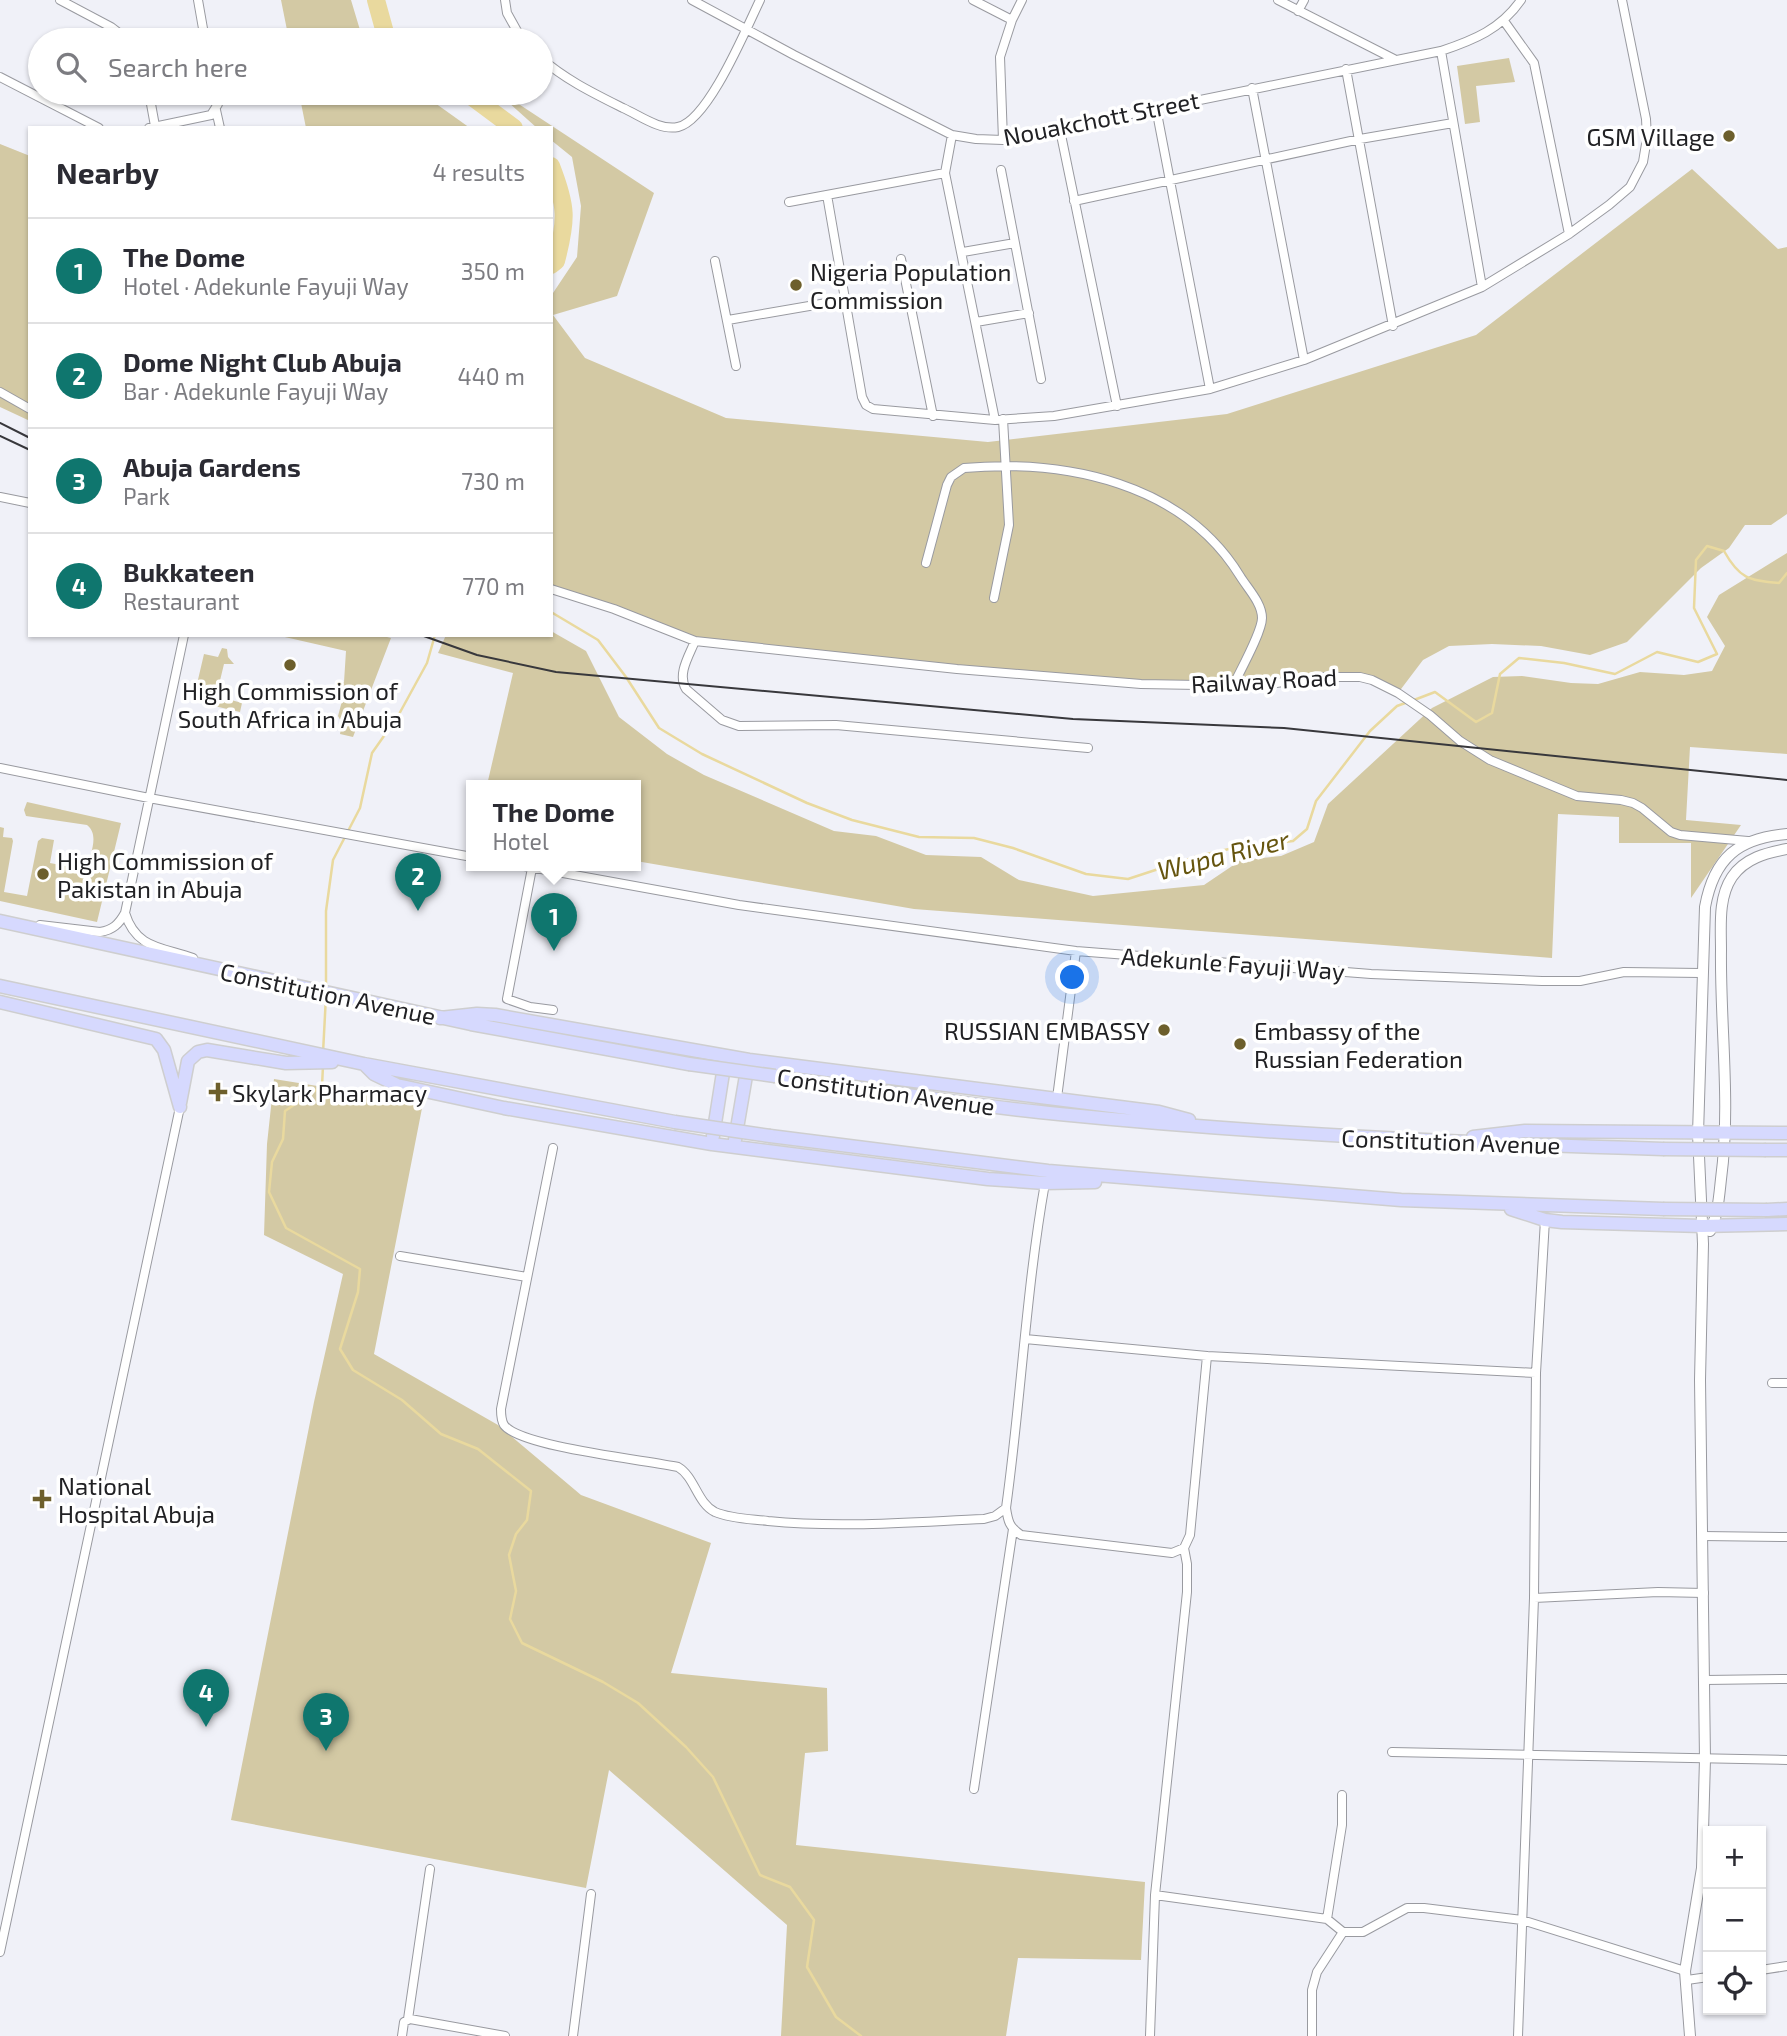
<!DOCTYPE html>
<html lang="en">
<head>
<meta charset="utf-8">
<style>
  body { margin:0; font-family:"Exo 2",sans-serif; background:#f2f2f3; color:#2b2b33 }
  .controls { position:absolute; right:21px; bottom:21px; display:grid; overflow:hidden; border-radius:0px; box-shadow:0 2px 5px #0004 }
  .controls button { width:63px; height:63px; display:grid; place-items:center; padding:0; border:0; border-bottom:2px solid #e1e1e2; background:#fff; color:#2b2b33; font:35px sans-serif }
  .you { position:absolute; left:1073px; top:978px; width:24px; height:24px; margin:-18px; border:5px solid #fff; border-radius:50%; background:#1a73e8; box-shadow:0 0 0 10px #1a73e833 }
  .badge { display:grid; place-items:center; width:46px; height:46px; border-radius:50%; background:#0f766e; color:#fff; font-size:23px; font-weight:700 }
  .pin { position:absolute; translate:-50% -58px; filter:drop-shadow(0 2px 4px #0008) }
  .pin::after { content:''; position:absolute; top:37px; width:24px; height:21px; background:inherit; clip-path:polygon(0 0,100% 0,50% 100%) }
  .popup { position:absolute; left:466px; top:780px; width:175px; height:91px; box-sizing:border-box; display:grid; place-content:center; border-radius:0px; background:#fff; filter:drop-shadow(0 2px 5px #0005); font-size:23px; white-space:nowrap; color:#7c7c81 }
  .popup b { font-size:26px; color:#2b2b33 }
  .popup::after { content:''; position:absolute; left:50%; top:100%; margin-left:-14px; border:14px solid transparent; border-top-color:#fff }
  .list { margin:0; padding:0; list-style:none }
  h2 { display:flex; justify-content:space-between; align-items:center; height:91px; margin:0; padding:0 28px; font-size:30px }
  h2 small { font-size:23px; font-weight:400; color:#7c7c81 }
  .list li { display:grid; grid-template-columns:46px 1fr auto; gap:21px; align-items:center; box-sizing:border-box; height:105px; padding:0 28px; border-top:2px solid #e1e1e2 }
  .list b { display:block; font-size:26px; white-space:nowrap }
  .list p { margin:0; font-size:23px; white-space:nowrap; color:#7c7c81 }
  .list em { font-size:23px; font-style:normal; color:#7c7c81 }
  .icon { flex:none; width:38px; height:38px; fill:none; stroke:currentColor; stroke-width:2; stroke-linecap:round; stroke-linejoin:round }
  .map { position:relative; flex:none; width:1787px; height:2036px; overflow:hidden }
  .search { position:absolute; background:#fff; box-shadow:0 2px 5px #0004; left:28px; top:28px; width:525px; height:77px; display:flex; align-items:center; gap:18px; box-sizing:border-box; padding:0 24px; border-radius:38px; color:#7c7c81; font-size:26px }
  .panel { position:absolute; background:#fff; box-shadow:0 2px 5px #0004; left:28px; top:126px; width:525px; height:511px; border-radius:0px }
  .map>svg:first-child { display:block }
  .green { fill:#d3c9a4 }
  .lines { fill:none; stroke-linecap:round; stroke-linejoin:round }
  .stream { stroke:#e9d99e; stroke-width:2.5 }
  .river { stroke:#e9d99e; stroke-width:18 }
  .minor-casing { stroke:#999aa0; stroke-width:10 }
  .tertiary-casing { stroke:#999aa0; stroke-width:12 }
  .primary-casing { stroke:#cececf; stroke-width:15 }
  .minor { stroke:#fff; stroke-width:8 }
  .tertiary { stroke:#fff; stroke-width:10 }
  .primary { stroke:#d6d9fe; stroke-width:12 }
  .tram { stroke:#38383c; stroke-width:2 }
  .primary-bridge-casing { stroke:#cececf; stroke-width:15; stroke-linecap:butt }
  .primary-bridge { stroke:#d6d9fe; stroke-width:12 }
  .poi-dot { fill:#6d5f2c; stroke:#fff; stroke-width:2.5 }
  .labels { text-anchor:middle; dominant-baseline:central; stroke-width:7; stroke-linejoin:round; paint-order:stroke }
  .street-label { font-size:24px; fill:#212124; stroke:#fff }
  .poi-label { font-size:24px; fill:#212124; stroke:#fff; text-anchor:start }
  .water-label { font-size:26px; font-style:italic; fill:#66550f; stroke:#fff }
</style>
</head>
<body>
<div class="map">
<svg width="1787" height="2036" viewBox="0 0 1787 2036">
  <rect width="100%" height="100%" fill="#f0f1f8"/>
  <path class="green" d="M281,0H351L363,40H289Z
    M1509,58L1515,82L1476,86L1480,122L1465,124L1457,66Z
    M299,93H421L470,128H306Z
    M493,93H502L654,193L617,296L553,315L585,358L726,418L988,442L1227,414L1476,335L1692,169L1778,249L1787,247V514L1771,525H1745L1729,548L1701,568L1627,642L1590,655L1541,646L1492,644L1449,646L1423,660L1398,693L1360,677L1272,684H1141L695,641L551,589V296L577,257L581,206L572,157L551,140V128H537L508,102Z
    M0,144L30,156V421L0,407Z
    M1787,553V754L1690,747L1686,820L1741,825L1691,898V843H1619V817L1558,814L1552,958L914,909L636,861V785H487L513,673L438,653L446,635H551V631L586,651L619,717L667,754L704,775L834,831L876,836L926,855L981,857L1019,880L1093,896L1204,885L1241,860L1281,856L1314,842L1328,804L1432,708L1493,677L1522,676L1571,683L1598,684L1640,672L1684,675L1712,671L1725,646L1707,617L1719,595Z
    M276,635H379L391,638L353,737L340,734L342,723L338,716L342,701L333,693L336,681L344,682L346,651Z
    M222,648L227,649L228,657L234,664H224L217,693L224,698L242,703L240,712L193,701L204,654L218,657Z
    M27,802L121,823L97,922L0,901V827L4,828L3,837L12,838L13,841L4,892L27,896L38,841L42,838L54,840L50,863L86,870C90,855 100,835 87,825L26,816L24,810Z
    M274,1079L423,1103L374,1354L498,1425L581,1495L711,1543L671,1673L827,1688L828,1751L805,1753L796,1845L1145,1882L1141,1960L1018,1958L1006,2036H781L787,1925L609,1770L586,1888L231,1820L314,1402L343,1274L264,1235L267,1144Z"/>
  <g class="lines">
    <path class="stream" d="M551,612L598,640L626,677L659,728L702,754L807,803L852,820L919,837L974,838L1013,848L1086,874L1128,879L1198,856L1229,849L1293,841L1307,829L1316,801L1370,731L1397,706L1408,702
      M1414,700L1435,692L1476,722L1492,713L1500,674L1519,658L1564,663L1615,674L1657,652L1698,662L1717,654L1694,608L1696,560L1707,546L1724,551C1739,578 1749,581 1779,583L1787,573
      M326,990V911L333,860L360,808L372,753L398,716L427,663L435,635
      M323,1053L326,996
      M323,1066L322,1086L285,1111L283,1139L272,1162L269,1192L286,1228L360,1269L358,1292L340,1349L353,1370L402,1400L441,1434L478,1449L531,1491L527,1520L516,1534L509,1555L516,1591L510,1619L522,1643L603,1682L638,1703L686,1747L713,1777L760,1875L790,1887L814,1920L807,1967L836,2017L861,2036"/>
    <path class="river" d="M376,0L387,40
      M467,93L514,128
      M551,166C567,207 567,219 556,261L551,265"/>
    <defs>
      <path id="minor" d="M60,0L111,27L128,40
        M198,0L205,40
        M505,0L507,13L522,40
        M692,0L794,55L952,135L976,139L1003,140L1441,51C1474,40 1501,29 1521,0
        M973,0L1012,20L1000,57L1003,140
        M1278,0L1394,59
        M1298,11L1304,0
        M1012,20L1022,0
        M1504,21L1534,63L1569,234
        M1441,51L1482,287
        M541,58C564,79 595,94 623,108C639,115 660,131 678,127C708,121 746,29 760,0
        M1346,69L1393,326
        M0,77L99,128
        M1252,88L1304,360
        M149,93L155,126
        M1156,108L1210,389
        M216,110L220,128
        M149,128L211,115L218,104L216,93
        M1060,130L1117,406
        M952,135L945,173L995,420
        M1001,170L1041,379
        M827,195L862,397L866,405L873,409L995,420L1054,416L1210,389L1304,360L1482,287L1569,234L1609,205L1630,187L1643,162L1647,138L1646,119L1622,0
        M1074,201L1360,139L1453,123
        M789,202L945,173
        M963,252L1015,243
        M901,259L933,416
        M715,261L736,366
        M728,320L844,300
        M976,322L1029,313
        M0,392L30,409
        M0,497L30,503
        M926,563L947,485L951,477L964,468C1066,459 1183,483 1240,576C1248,589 1262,603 1262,618C1262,632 1240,671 1233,686
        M551,589L614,609L695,641L957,669L1141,684L1256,686L1318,677H1360L1372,680L1398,693L1430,715L1460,741L1490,760L1577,796L1621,800L1633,803L1642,808L1671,832L1680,835L1748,841
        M994,598L1009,525L1003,419
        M695,641C689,656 677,674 686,689L722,720L739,726L836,725L1088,748
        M0,768L149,798L472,857
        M519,865L739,905L1076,951L1371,974L1542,981H1580L1624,972L1701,973
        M532,868L507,999L530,1007L553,1010
        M125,913C136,949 162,947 193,958
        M40,925L100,932C113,930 119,924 125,913L184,635
        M1057,1098L1076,951
        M553,1148L501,1409C501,1415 501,1420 504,1425C520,1447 646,1460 678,1467C695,1477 697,1503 715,1512C731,1519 752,1519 768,1521C840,1528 912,1522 984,1519L995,1516L1006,1508
        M1045,1183C1026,1290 1021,1400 1006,1508C1008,1521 1009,1527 1021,1535L1172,1553L1184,1548L1190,1535L1207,1356
        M400,1256L527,1277
        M1025,1339L1207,1356L1536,1373L1545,1220
        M1772,1383H1787
        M1703,1536L1787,1537
        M1534,1598L1536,1373
        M1705,1680L1787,1679
        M1392,1752L1787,1760
        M974,1789L1013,1529
        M1155,1895L1327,1919L1343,1932H1363L1407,1908H1424L1522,1920L1685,1971
        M1327,1919L1342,1825V1795
        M0,1952L180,1107
        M1761,1970L1787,1966
        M1687,1980L1708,1977
        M408,2019L430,1869
        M402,2036L404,2022L410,2019L505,2036
        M573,2036L591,1894
        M1150,2036L1155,1895L1187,1592V1564L1184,1548
        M1312,2036V1990L1317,1972L1343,1932
        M1518,2036L1534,1598L1658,1592L1704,1593"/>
      <path id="tertiary" d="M1710,1231C1718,1215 1719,1197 1721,1179C1731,1104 1720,1026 1721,950C1721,926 1718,898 1732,877C1745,858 1766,853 1787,849
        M1690,2036L1685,1971L1702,1868L1705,1759L1700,1380L1703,1244L1698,1134L1705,907C1714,858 1738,838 1787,834"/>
      <path id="primary" d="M0,921L471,1024L689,1064
        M0,986L364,1064L675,1122
        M0,1002L156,1039L164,1050L180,1107
        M440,1018L477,1014L495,1015L749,1060L1159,1112L1189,1120
        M364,1064L374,1074L397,1085L504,1108L712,1144L988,1179L1045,1183L1095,1182
        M775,1076C869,1089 964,1105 1059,1114C1260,1134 1461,1143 1663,1149
        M180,1103L188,1061L198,1052L207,1050L286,1063L332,1062
        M713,1136L725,1060
        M770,1136L1048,1171L1401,1200L1663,1209
        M1473,1137L1525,1131L1787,1133
        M735,1140L748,1064
        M1766,1150H1787
        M1511,1209L1545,1220L1562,1222L1702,1226L1787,1224
        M1767,1210L1787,1209"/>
    </defs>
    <use href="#minor" class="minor-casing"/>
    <use href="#tertiary" class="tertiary-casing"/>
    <use href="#primary" class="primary-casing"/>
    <use href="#minor" class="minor"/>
    <use href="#tertiary" class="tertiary"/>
    <use href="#primary" class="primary"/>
    <path class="tram" d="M0,423L30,438
      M0,436L30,450
      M421,635L477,655L556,672L1073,719L1284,728L1787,780"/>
    <defs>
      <path id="primary-bridge" d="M689,1064L775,1076
        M675,1122L770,1136
        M1663,1149L1766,1150
        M1663,1209L1767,1210"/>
    </defs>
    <use href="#primary-bridge" class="primary-bridge-casing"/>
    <use href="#primary-bridge" class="primary-bridge"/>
  </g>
  <g class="poi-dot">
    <circle cx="1729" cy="136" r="7"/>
    <circle cx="796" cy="285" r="7"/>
    <circle cx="290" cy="665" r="7"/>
    <circle cx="43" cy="874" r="7"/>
    <circle cx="1164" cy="1030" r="7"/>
    <circle cx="1240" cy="1044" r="7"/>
    <path d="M214.5 1081.5h7v7h7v7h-7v7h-7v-7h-7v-7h7z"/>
    <path d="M38.5 1488.5h7v7h7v7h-7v7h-7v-7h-7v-7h7z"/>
  </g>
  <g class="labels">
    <g class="street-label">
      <text transform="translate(1101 118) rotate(-11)">Nouakchott Street</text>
      <text transform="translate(1264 680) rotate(-3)">Railway Road</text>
      <text transform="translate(1233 963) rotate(4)">Adekunle Fayuji Way</text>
      <text transform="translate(328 993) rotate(12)">Constitution Avenue</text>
      <text transform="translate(886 1091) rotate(8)">Constitution Avenue</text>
      <text transform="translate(1451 1141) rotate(2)">Constitution Avenue</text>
    </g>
    <g class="poi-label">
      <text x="1715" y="136" text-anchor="end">GSM Village</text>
      <text x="810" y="271">Nigeria Population<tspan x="810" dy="28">Commission</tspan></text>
      <text x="290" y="690" text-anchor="middle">High Commission of<tspan x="290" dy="28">South Africa in Abuja</tspan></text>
      <text x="57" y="860">High Commission of<tspan x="57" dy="28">Pakistan in Abuja</tspan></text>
      <text x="1150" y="1030" text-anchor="end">RUSSIAN EMBASSY</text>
      <text x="1254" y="1030">Embassy of the<tspan x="1254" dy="28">Russian Federation</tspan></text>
      <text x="232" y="1092">Skylark Pharmacy</text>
      <text x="58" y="1485">National<tspan x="58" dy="28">Hospital Abuja</tspan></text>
    </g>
    <g class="water-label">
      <text transform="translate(1223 854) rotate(-14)">Wupa River</text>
    </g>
  </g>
</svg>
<div class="controls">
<button>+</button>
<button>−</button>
<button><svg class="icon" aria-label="locate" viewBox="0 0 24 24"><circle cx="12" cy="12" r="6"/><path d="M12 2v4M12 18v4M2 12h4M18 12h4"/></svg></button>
</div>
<div class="you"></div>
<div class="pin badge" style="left:554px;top:951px">1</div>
<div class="popup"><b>The Dome</b>Hotel</div>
<div class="pin badge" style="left:418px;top:911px">2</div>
<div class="pin badge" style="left:326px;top:1751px">3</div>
<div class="pin badge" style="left:206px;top:1727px">4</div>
<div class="search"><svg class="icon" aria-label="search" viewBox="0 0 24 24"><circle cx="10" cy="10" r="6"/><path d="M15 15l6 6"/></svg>Search here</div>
<section class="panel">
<h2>Nearby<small>4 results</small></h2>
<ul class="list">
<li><span class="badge">1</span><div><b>The Dome</b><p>Hotel · Adekunle Fayuji Way</p></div><em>350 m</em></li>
<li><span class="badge">2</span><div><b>Dome Night Club Abuja</b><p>Bar · Adekunle Fayuji Way</p></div><em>440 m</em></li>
<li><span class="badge">3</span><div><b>Abuja Gardens</b><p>Park</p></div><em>730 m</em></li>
<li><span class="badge">4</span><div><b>Bukkateen</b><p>Restaurant</p></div><em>770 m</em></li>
</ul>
</section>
</div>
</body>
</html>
